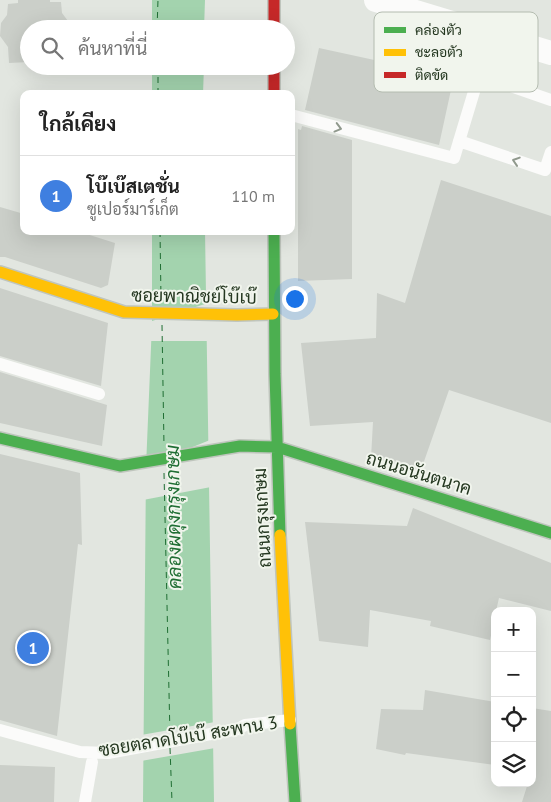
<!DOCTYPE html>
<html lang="th">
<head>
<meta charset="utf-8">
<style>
  body { margin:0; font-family:"PT Sans",Sarabun,sans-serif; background:#f6f6f6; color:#222 }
  .controls { position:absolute; right:15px; bottom:15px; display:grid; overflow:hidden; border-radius:10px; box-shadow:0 5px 20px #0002 }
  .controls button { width:45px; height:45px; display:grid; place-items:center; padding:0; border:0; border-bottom:1px solid #e0e0e0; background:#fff; color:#222; font:25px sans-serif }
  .you { position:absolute; left:294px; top:298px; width:18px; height:18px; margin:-12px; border:4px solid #fff; border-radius:50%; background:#1a73e8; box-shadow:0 0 0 8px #1a73e833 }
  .badge { display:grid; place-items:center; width:32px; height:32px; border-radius:50%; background:#667463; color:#fff; font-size:16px; font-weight:700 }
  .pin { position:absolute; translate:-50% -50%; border:2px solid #fff; box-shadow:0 1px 5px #0006 }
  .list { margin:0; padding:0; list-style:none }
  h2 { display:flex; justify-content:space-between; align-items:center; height:65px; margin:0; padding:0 20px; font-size:21px }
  h2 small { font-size:16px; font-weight:400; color:#767676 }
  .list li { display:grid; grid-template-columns:32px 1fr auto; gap:15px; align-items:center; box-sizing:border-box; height:80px; padding:0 20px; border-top:1px solid #e0e0e0 }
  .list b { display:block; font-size:19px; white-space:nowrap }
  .list p { margin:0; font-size:16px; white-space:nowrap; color:#767676 }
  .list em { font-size:16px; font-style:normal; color:#767676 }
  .icon { flex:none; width:28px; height:28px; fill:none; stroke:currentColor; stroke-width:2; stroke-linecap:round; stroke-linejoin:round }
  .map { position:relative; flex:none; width:551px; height:802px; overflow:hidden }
  .search { position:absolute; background:#fff; box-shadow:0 5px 20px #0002; left:20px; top:20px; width:275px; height:55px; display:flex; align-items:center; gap:12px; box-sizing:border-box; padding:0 18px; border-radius:28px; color:#767676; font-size:19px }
  .panel { position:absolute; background:#fff; box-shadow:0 5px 20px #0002; left:20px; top:90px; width:275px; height:145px; border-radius:10px }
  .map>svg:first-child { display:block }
  .water { fill:#a3d3ae }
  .pier { fill:#e2e6e0 }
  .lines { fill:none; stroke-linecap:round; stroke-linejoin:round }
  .ferry { stroke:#1f6e33; stroke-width:1; stroke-dasharray:6 5; stroke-linecap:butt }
  .building { fill:#cbcfc9 }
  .fast-casing { stroke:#bfc5bd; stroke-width:14 }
  .slow-casing { stroke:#bfc5bd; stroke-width:14 }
  .jam-casing { stroke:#bfc5bd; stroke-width:14 }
  .lane { stroke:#fbfbfa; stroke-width:12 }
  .street { stroke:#fbfbfa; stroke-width:24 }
  .fast { stroke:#4caf50; stroke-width:11 }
  .slow { stroke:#ffc107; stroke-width:11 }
  .jam { stroke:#c62828; stroke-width:11 }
  .oneway { stroke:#90998d }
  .labels { text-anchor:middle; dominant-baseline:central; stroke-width:4; stroke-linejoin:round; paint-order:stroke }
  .street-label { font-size:18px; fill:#243720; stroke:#f1f5ed }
  .water-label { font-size:19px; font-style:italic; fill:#1f6e33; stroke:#f1f5ed }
  .key { fill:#f1f5ed; stroke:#b4bcb0; stroke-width:1 }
  .key-label { font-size:14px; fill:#243720 }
</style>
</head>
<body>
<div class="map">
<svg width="551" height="802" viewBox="0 0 551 802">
  <rect width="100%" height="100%" fill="#e2e6e0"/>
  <path class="water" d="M152,0H205L204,29H152Z
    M152,66H204L203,94H152Z
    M152,231H205L214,802H143L146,467L152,323Z"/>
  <path class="pier" d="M208,303L209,341H148L149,322Z
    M210,440L211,487L143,500V467Z
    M215,722V748L141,761V735Z"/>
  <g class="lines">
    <path class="ferry" d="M157,29L158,0
      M158,66V94
      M160,231L161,299
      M162,325L164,446
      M164,473L170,736
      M170,748L172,802"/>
  </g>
  <path class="building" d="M18,0H50V2H61L62,13L74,29H29V62L9,63L8,47L0,36L1,23L7,15L8,4L18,3Z
    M407,42L459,53L439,145L305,110L319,48L402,66Z
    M302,126L352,140V279L298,281V129L301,130Z
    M441,180L551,216V423L449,390L421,470L371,458L373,422L310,426L301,343L376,338L377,293L405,303Z
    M0,207L24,214V231H77L115,243L108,285L101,288L5,257H0Z
    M0,288L108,323L101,386L0,356Z
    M0,372L107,405L102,446L0,423Z
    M0,454L80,473L82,545L78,544L57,736L0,720Z
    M413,508L551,563V611L499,598L496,611H495V617L490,640L430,626L431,621L370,610L368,647L319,641L305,522L407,526Z
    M425,690L495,702V765L406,753L405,755L376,749L381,709L423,710Z
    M532,708L551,711V802H522L528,783H532Z
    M0,765L55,767L54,802H0Z"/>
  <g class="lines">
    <defs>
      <path id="fast" d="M274,231L275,374L280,535
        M0,438L120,466L240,446L277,447L551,533
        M290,724L295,802"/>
      <path id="slow" d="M0,272L124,312L237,315L273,314
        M280,535L290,724"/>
      <path id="jam" d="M274,0V29
        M274,66V94"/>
    </defs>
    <use href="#fast" class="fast-casing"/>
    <use href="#slow" class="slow-casing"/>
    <use href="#jam" class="jam-casing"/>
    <path class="lane" d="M479,75L491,35
      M291,115L454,158L479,75L551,100
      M459,141L545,170L551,152
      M0,364L99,394
      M0,730L80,752L108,753L238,729L245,725L290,720
      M85,802L92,762"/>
    <path class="street" d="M376,0L551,53"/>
    <use href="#fast" class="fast"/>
    <use href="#slow" class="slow"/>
    <use href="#jam" class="jam"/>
  </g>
  <defs><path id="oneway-chevron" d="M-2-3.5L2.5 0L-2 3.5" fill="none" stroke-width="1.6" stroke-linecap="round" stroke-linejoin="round" transform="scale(1.25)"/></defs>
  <g class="oneway">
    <use href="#oneway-chevron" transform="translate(338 128) rotate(15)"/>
    <use href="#oneway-chevron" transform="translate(516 161) rotate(-162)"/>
  </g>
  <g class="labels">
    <g class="street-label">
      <text transform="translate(194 296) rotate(1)">ซอยพาณิชย์โบ๊เบ๊</text>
      <text transform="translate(419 473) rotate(17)">ถนนอนันตนาค</text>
      <text transform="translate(262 518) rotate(-93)">ถนนกรุงเกษม</text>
      <text transform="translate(188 736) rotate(-9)">ซอยตลาดโบ๊เบ๊ สะพาน 3</text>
    </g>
    <g class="water-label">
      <text transform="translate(173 517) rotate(-91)">คลองผดุงกรุงเกษม</text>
    </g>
  </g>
  <rect x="374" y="12" width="164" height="80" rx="8" class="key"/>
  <rect x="384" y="27" width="22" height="6" fill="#4caf50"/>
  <rect x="384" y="49" width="22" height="7" fill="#ffc107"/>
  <rect x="384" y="72" width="22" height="6" fill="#c62828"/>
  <g class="key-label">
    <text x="415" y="35">คล่องตัว</text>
    <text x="415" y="57">ชะลอตัว</text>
    <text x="415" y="80">ติดขัด</text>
  </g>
</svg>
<div class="controls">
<button>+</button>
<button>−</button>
<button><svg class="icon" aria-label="locate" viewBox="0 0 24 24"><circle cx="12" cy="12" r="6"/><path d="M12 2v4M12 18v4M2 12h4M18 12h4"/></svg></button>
<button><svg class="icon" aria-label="layers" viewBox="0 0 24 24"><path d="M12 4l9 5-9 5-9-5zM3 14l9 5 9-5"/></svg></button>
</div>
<div class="you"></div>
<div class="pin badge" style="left:33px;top:648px;background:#3f7fe0">1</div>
<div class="search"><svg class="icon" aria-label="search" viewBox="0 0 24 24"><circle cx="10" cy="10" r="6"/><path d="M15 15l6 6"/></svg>ค้นหาที่นี่</div>
<section class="panel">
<h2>ใกล้เคียง<small></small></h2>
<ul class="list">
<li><span class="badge" style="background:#3f7fe0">1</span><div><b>โบ๊เบ๊สเตชั่น</b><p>ซูเปอร์มาร์เก็ต</p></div><em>110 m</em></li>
</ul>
</section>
</div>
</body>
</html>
